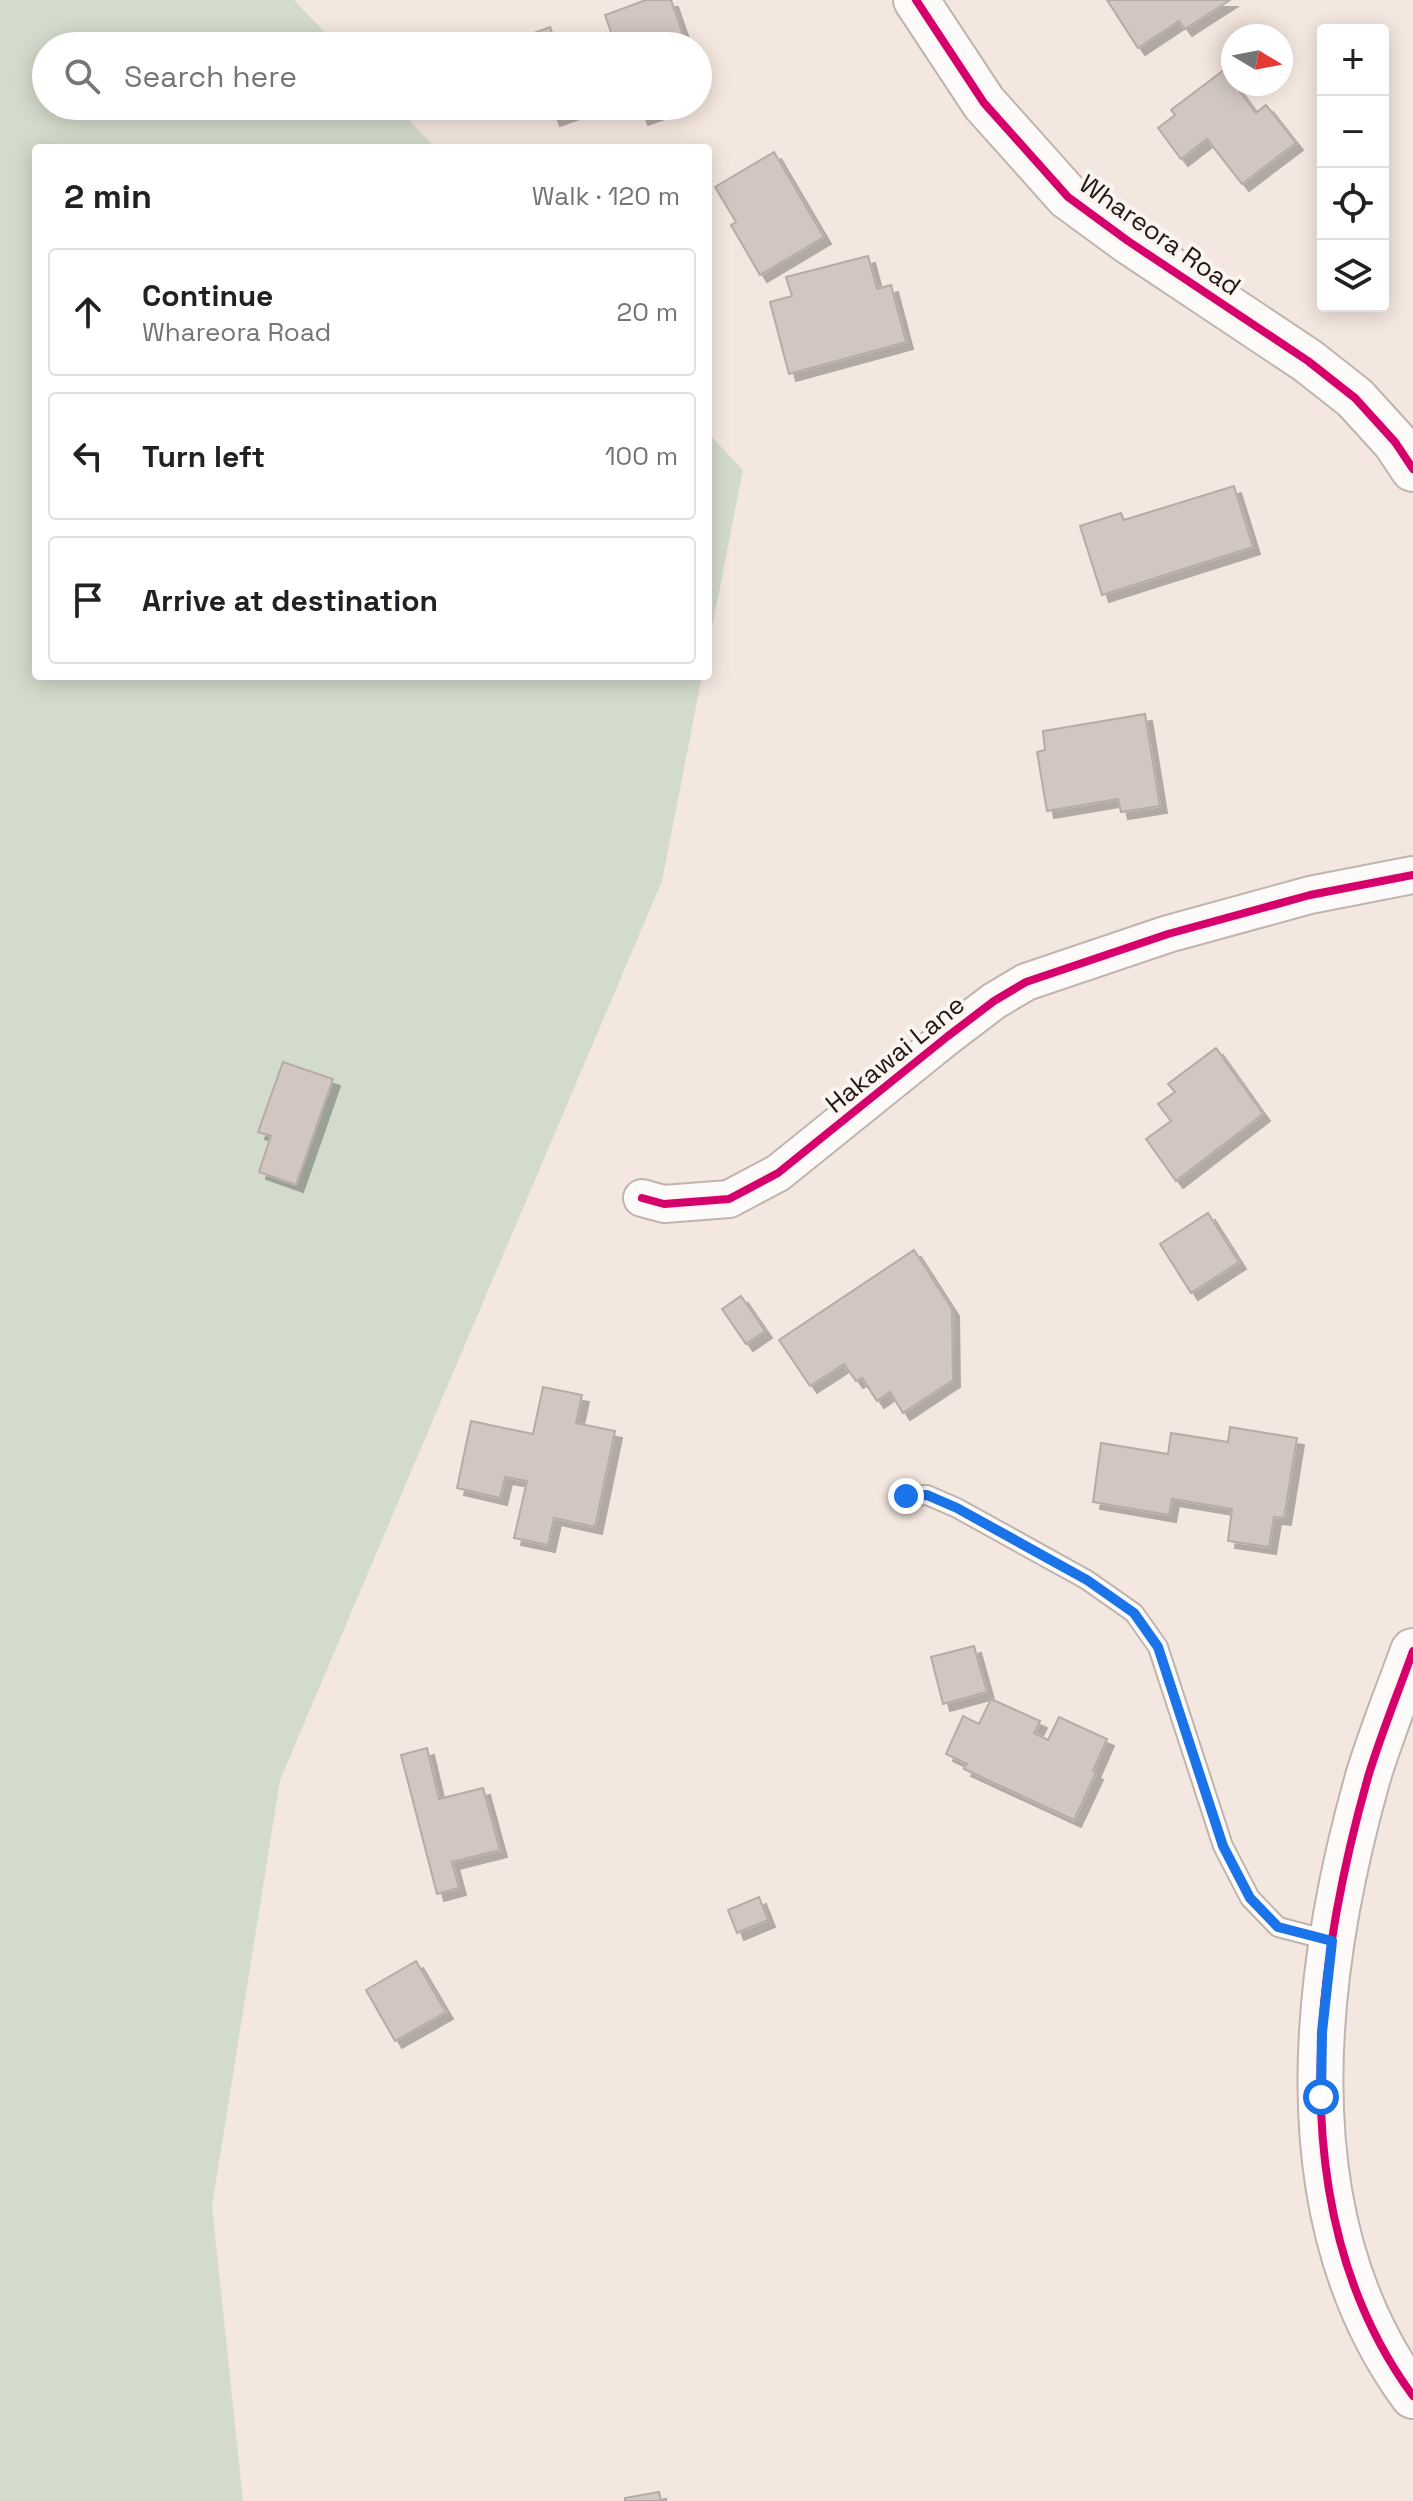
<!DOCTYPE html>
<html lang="en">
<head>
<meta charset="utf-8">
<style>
  body { margin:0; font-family:"Space Grotesk",sans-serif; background:#f2f2f2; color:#202124 }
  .controls { position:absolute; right:24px; top:24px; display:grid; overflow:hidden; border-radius:8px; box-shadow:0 4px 20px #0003 }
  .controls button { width:72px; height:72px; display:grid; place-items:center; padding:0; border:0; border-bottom:2px solid #e0e0e0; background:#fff; color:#202124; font:40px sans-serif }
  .compass { position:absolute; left:1221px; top:24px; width:72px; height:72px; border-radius:50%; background:#fff; box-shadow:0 4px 20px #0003; rotate:100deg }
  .stop { position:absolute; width:24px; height:24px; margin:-18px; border:6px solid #1a73e8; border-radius:50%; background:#fff }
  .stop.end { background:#1a73e8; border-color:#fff; box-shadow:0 2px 8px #0008 }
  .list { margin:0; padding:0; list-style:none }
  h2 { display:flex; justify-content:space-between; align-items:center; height:104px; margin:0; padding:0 32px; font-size:34px }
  h2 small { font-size:26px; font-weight:400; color:#757577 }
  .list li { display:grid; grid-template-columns:52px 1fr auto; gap:24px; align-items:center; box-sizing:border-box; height:128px; margin:0 16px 16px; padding:0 16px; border:2px solid #e0e0e0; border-radius:8px }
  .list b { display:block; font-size:30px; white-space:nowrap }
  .list p { margin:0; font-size:26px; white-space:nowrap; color:#757577 }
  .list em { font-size:26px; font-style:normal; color:#757577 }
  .icon { flex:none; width:44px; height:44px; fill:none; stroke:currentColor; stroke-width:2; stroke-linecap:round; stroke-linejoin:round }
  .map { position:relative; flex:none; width:1413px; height:2501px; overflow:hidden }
  .search { position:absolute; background:#fff; box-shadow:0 4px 20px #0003; left:32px; top:32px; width:680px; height:88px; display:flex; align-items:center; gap:20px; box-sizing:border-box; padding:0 28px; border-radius:44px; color:#757577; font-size:30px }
  .panel { position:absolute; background:#fff; box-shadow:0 4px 20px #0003; left:32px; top:144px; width:680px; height:536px; border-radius:8px }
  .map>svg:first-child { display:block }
  .green { fill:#d3dbcb }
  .building { fill:#d2c6c1; stroke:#b7aba6; stroke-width:2; filter:url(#shadow) }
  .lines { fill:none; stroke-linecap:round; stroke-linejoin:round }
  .service-casing { stroke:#bfb4ae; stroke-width:22 }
  .minor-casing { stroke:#bfb4ae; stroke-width:40 }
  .tertiary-casing { stroke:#bfb4ae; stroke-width:48 }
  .service { stroke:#fdfbfa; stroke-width:18 }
  .minor { stroke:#fdfbfa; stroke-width:36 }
  .tertiary { stroke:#fdfbfa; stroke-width:44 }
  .cycleway-casing { stroke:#fbf5f2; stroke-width:13 }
  .cycleway { stroke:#d6006c; stroke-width:8 }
  .route { stroke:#1a73e8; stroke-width:10 }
  .labels { text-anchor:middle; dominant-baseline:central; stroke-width:8; stroke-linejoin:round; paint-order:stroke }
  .street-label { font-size:26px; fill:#231812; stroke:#fbf5f2 }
</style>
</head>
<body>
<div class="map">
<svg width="1413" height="2501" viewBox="0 0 1413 2501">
  <defs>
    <filter id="shadow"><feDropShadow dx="7" dy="7" stdDeviation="0" flood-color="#0004"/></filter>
  </defs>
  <rect width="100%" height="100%" fill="#f4e7df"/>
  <path class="green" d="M0,0H294L338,46H46V106H395L436,148H36V676H702L662,881L280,1780L212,2206L243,2501H0Z
    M708,433L743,470L708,648Z"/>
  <path class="building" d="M646,0H671L687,46H616L605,15Z
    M1107,0H1230L1185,29L1179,21L1138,48Z
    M550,27L557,46H526L523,37Z
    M1224,70L1256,113L1266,105L1296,143L1242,184L1207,139L1181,159L1158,128L1175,115L1171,110Z
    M548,106H589L553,119Z
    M637,106H674L641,118Z
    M774,152L824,237L760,275L731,225L736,222L715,187Z
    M868,256L877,289L891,285L906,342L789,374L770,302L792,296L786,277Z
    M1234,486L1253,547L1102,595L1080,526L1121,513L1124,520Z
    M1145,714L1160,806L1121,812L1118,799L1047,811L1037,752L1045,750L1043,731Z
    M1216,1048L1263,1114L1176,1181L1146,1139L1171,1121L1158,1104L1175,1092L1168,1084Z
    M283,1062L333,1079L296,1185L259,1172L271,1136L258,1132Z
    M1208,1213L1239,1262L1191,1293L1160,1244Z
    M914,1250L952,1309L953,1380L903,1413L890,1392L877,1401L862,1378L856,1381L844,1364L810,1386L779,1340Z
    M741,1296L765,1331L746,1344L722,1309Z
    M543,1387L582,1395L576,1423L615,1431L595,1527L554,1518L548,1545L514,1538L527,1481L505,1477L500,1498L457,1488L471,1421L533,1434Z
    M1230,1427L1297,1438L1284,1518L1274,1517L1269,1547L1228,1541L1232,1509L1172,1499L1169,1515L1093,1502L1101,1443L1168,1454L1171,1433L1228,1442Z
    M974,1646L987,1692L943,1704L931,1657Z
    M991,1699L1040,1721L1034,1733L1048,1740L1059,1717L1107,1739L1093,1771L1096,1773L1074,1820L964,1769L967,1764L946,1754L963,1716L979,1724Z
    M427,1748L439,1799L483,1788L500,1850L452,1862L459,1888L437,1894L401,1755Z
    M759,1897L768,1920L737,1933L728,1910Z
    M416,1961L446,2012L395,2041L366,1990Z
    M659,2492L661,2501H625V2498Z"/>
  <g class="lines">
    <defs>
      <path id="service" d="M906,1496L927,1495L957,1508L1087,1580L1134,1613L1158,1647L1223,1846L1250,1898L1278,1927L1332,1941"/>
      <path id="minor" d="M642,1198L664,1204L729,1199L778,1173L948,1036L994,1001L1026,982L1168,934L1310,895L1413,875"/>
      <path id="tertiary" d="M916,0L984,103L1068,197L1128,241L1308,361L1355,398L1395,442L1413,469
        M1413,1651C1398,1693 1381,1734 1368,1777C1312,1975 1283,2219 1413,2396"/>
    </defs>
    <use href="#service" class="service-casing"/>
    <use href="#minor" class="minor-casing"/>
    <use href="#tertiary" class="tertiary-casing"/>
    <use href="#service" class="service"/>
    <use href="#minor" class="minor"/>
    <use href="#tertiary" class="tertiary"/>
    <defs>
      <path id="cycleway" d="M916,0L984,103L1068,197L1128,241L1308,361L1355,398L1395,442L1413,469
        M642,1198L664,1204L729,1199L778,1173L948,1036L994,1001L1026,982L1168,934L1310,895L1413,875
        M1413,1651C1398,1693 1381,1734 1368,1777C1312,1975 1283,2219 1413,2396"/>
    </defs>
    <use href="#cycleway" class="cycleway-casing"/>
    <use href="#cycleway" class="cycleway"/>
  </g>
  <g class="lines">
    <path class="route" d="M906,1496L927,1495L957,1508L1087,1580L1134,1613L1158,1647L1223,1846L1250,1898L1278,1927L1332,1941L1322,2032L1321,2097"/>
  </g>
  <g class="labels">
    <g class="street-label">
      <text transform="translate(1160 235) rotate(35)">Whareora Road</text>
      <text transform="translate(895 1054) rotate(-39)">Hakawai Lane</text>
    </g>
  </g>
</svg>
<div class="controls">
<button>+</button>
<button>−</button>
<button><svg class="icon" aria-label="locate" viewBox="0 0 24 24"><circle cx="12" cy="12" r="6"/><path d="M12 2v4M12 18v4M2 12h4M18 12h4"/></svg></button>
<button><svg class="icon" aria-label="layers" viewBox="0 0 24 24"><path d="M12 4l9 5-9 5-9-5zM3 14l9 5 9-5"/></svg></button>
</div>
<svg class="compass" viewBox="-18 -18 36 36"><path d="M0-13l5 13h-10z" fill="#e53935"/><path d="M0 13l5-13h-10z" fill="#757577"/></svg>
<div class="stop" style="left:1321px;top:2097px"></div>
<div class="stop end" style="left:906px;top:1496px"></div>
<div class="search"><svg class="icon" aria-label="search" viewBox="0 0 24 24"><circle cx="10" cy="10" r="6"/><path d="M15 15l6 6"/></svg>Search here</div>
<section class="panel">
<h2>2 min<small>Walk · 120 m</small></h2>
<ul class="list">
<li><svg class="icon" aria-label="ahead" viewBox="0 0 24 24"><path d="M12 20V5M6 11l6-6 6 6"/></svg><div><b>Continue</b><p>Whareora Road</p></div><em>20 m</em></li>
<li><svg class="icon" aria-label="left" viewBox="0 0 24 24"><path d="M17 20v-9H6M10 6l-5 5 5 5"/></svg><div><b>Turn left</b></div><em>100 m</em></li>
<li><svg class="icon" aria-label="arrive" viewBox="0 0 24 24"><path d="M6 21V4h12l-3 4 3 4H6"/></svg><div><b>Arrive at destination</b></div></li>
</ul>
</section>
</div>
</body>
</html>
